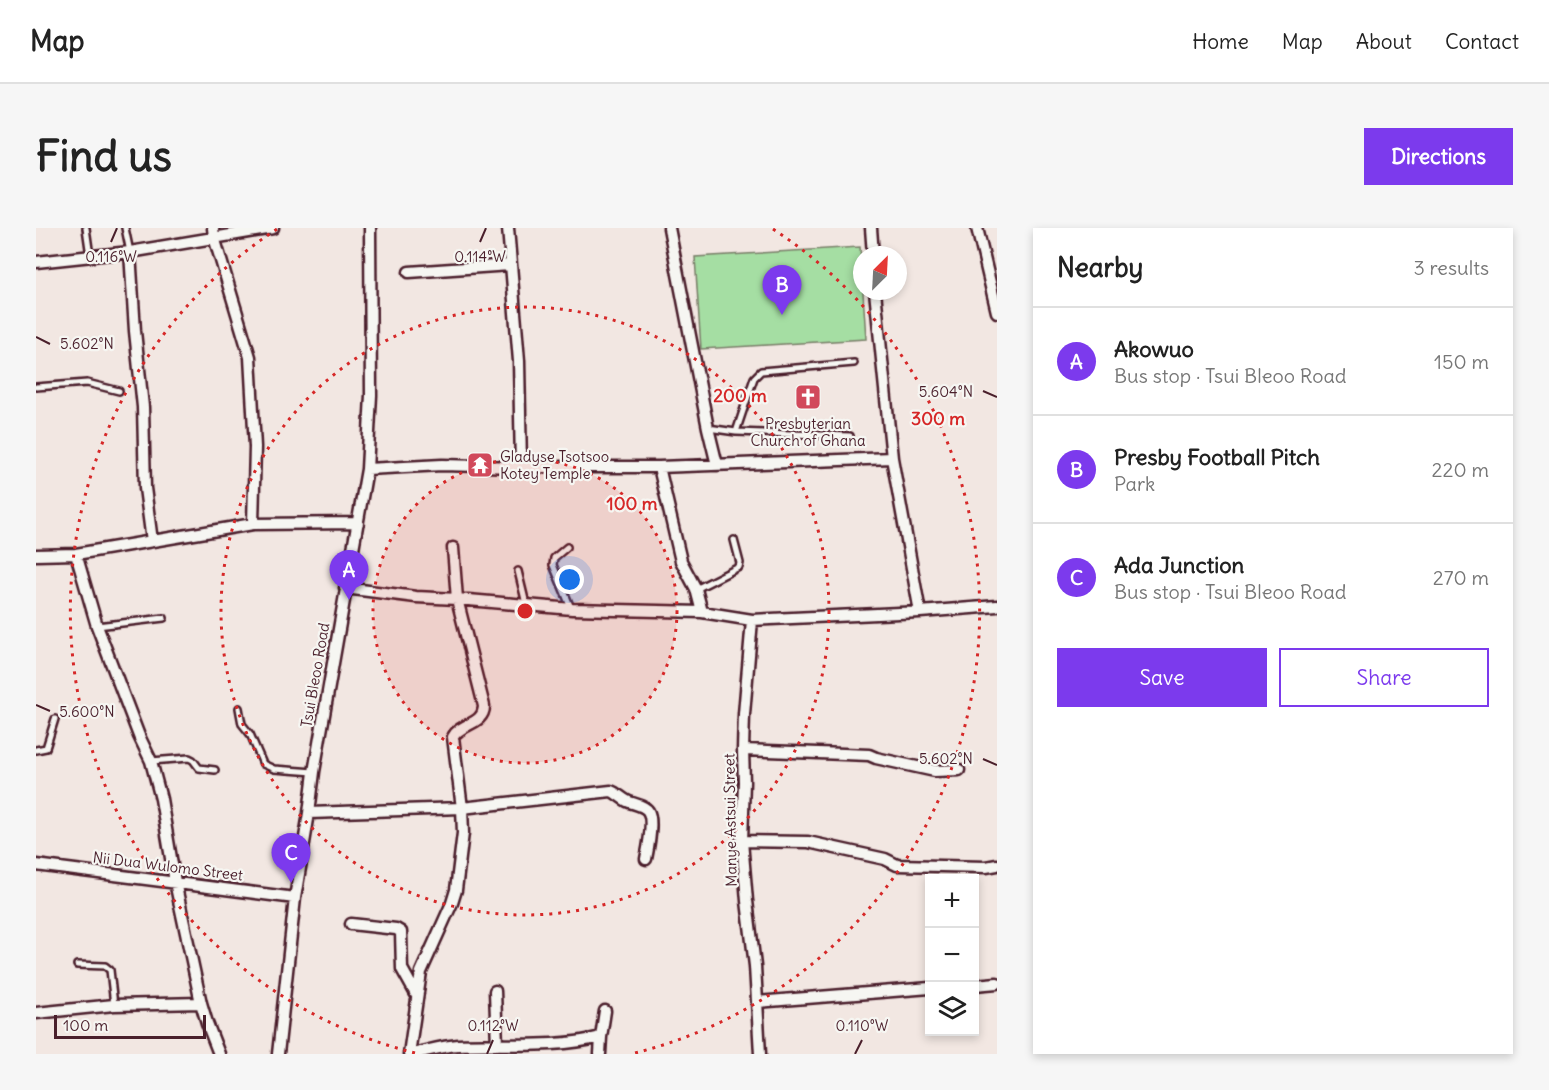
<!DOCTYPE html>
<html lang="en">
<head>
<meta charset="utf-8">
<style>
  body { margin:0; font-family:Delius,sans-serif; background:#f6f6f6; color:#222 }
  .controls { position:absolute; right:18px; bottom:18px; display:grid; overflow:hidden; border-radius:0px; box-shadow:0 3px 9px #0003 }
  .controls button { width:54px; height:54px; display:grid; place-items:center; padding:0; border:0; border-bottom:2px solid #e0e0e0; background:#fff; color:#222; font:30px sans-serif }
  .compass { position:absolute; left:817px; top:18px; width:54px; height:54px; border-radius:50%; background:#fff; box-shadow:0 3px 9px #0003; rotate:24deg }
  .scale { position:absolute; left:18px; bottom:15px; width:152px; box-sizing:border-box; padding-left:6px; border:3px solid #4a1f2b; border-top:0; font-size:16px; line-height:21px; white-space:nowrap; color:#4a1f2b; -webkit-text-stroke:4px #f6f6f2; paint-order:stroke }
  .you { position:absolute; left:534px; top:352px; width:21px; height:21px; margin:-15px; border:4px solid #fff; border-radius:50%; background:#1a73e8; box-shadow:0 0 0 9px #1a73e833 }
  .badge { display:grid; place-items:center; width:39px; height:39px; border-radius:50%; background:#7c3aed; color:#fff; font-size:20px; font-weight:700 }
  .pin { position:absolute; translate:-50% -50px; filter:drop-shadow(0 2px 3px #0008) }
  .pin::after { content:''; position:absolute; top:32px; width:21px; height:18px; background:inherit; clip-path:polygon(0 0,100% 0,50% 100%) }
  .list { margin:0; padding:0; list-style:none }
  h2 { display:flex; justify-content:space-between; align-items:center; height:78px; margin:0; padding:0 24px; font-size:26px }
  h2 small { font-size:20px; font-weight:400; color:#767676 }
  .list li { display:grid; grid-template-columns:39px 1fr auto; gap:18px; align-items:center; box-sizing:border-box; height:108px; padding:0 24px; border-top:2px solid #e0e0e0 }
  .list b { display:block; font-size:22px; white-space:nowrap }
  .list p { margin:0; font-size:20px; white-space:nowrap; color:#767676 }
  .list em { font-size:20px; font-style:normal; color:#767676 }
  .actions { display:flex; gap:12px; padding:18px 24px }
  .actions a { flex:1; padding:14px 0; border:2px solid #7c3aed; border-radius:0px; text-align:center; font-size:21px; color:#7c3aed }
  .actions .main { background:#7c3aed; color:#fff }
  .icon { flex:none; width:33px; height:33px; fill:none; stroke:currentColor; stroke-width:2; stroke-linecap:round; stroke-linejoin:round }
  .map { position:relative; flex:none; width:961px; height:826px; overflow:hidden; border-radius:0px }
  header { display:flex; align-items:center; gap:36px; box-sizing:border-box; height:84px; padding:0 30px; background:#fff; border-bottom:2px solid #e0e0e0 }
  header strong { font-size:28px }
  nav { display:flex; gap:33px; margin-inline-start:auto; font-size:21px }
  .intro { display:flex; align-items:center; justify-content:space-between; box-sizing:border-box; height:144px; padding:0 36px }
  h1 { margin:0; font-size:42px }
  .button { padding:15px 27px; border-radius:0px; background:#7c3aed; color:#fff; font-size:21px; font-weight:700 }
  main { display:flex; gap:36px; padding:0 36px }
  aside { flex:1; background:#fff; border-radius:0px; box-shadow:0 3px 9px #0003 }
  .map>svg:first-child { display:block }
  .green { fill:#a5dea3; stroke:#787e67; stroke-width:1.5 }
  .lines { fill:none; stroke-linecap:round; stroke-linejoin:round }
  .lane-casing { stroke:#4a1f2b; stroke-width:10 }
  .street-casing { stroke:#4a1f2b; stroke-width:15 }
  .lane { stroke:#f6f6f2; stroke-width:5 }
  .street { stroke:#f6f6f2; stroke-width:10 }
  .ticks { fill:none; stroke:#4a1f2b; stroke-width:2 }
  .ring { fill:none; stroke:#d62828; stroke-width:3; stroke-dasharray:3 6 }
  .labels { text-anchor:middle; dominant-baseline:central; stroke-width:4.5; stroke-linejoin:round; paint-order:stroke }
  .poi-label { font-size:15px; fill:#4a1f2b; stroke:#f6f6f2 }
  .street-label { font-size:15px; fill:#4a1f2b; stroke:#f6f6f2 }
  .ticks-label { font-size:15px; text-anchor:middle; fill:#4a1f2b; stroke:#f6f6f2; stroke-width:4.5; stroke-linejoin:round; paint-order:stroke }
  .centre { fill:#d62828; stroke:#f6f6f2; stroke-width:3 }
  .ring-label { font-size:18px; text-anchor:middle; font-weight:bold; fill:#d62828; stroke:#f6f6f2; stroke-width:4.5; stroke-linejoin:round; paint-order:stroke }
</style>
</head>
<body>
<header>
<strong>Map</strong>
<nav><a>Home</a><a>Map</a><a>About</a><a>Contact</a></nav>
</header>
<div class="intro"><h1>Find us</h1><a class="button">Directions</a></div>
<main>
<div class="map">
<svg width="961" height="826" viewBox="0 0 961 826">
  <rect width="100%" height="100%" fill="#f2e7e2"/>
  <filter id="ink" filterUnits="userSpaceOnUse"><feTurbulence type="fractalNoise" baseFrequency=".0167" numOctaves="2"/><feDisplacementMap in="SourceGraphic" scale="12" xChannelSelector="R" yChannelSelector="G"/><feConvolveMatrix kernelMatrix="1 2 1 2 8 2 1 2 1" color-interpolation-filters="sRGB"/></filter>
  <g filter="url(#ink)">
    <path class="green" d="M824,19L830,111L665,121L659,29Z"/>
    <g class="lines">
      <defs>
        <path id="lane" d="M50,0L54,28
          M89,0L94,24
          M0,159L51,155L83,163
          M672,200L700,204L814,208
          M700,204L718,150L725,143L818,135
          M531,319L518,330L517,337L535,380
          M482,343L490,376
          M660,361L703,339L704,335L698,312
          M61,398L128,390
          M203,480L206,496L214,506L227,536L238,541L278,544
          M0,522L10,520L19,491
          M115,533L153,530L157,532L163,540L179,542
          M41,737L69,738L74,742L78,777"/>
        <path id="street" d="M177,0L178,9L214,129L219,219L217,296
          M472,0L483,133L485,239
          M633,0L672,200L681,237
          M835,0L837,27
          M941,0L961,84
          M94,24L99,103L107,179L109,260L116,313
          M0,34L94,24L237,0
          M373,44L474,37
          M856,230L884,384
          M623,239L645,333L660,361L666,384
          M331,241L406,237L485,239H623L856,230L839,63
          M40,326L217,296L322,295
          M0,327L40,326L61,398L103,508L115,533L125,571L139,654L165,775L171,795L183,826
          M309,360L380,369L421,371L536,381L666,384L716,392L884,384L961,378
          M716,392L708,486L707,522L708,554L706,613L711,673L719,738L724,826
          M707,522L833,527L840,530L899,543L923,542
          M273,585L426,580L575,563C581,565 585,570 591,573C597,576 608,577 612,583C618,592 612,621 610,631
          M706,613L772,614L849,631L861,637L950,639L961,637
          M0,637L259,670
          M315,696L360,701L365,704L366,741L381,768
          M939,757L961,755
          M459,763L461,817
          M721,774L894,760
          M0,785L78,777L165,775
          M242,826L259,670L273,585L278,544L331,241L335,167L334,0
          M373,826L385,744L416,675L420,662L427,605L426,580L417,509C424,495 448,497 448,478L421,371L417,320
          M376,826C391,823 407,818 422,817C470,815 518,821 565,809L569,783
          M564,826L565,809"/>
      </defs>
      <use href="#lane" class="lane-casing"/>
      <use href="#street" class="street-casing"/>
      <use href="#lane" class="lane"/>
      <use href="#street" class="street"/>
    </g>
  </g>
  <path class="ticks" d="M75,14L81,0M444,14L450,0M0,109L14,116M947,163L961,169M0,477L14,483M947,531L961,537M451,826L457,812M819,826L826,812"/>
  <circle cx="489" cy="383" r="152" fill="#d62828" fill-opacity=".12"/>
  <g class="ring">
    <circle cx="489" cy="383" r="152"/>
    <circle cx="489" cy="383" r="304"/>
    <path d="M379 825A456 456 0 0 1 241 1M737 1A456 456 0 0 1 599 825"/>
  </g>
  <defs>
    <symbol id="church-square" viewBox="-11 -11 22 22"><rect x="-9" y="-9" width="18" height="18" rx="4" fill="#d1495b" stroke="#f6f6f2"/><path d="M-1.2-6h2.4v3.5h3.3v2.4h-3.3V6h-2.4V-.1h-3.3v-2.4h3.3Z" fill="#fff"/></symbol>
    <symbol id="temple-square" viewBox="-11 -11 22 22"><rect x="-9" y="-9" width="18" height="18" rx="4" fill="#d1495b" stroke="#f6f6f2"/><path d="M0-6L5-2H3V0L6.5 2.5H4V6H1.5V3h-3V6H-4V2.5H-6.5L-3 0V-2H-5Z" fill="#fff"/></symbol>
  </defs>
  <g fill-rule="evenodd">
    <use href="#church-square" x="757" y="154" width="30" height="30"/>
    <use href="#temple-square" x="429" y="222" width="30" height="30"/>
  </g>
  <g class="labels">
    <g class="poi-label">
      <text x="772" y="195">Presbyterian<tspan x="772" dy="17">Church of Ghana</tspan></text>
      <text x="464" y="228" text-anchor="start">Gladyse Tsotsoo<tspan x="464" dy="17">Kotey Temple</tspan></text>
    </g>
    <g class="street-label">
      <text transform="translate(279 447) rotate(-80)">Tsui Bleoo Road</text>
      <text transform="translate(694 592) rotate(-91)">Manye Astsui Street</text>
      <text transform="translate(132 638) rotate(7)">Nii Dua Wulomo Street</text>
    </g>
  </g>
  <g class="ticks-label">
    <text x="444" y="34">0.114°W</text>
    <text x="75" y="34">0.116°W</text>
    <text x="51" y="121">5.602°N</text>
    <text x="910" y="169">5.604°N</text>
    <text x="51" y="489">5.600°N</text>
    <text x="910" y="536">5.602°N</text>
    <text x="457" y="803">0.112°W</text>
    <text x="826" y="803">0.110°W</text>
  </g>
  <circle cx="489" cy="383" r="9" class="centre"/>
  <g class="ring-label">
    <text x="704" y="174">200 m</text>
    <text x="902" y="197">300 m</text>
    <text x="596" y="282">100 m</text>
  </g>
</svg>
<div class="controls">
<button>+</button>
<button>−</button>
<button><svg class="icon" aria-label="layers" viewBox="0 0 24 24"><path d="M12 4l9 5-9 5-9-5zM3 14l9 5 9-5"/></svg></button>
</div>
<svg class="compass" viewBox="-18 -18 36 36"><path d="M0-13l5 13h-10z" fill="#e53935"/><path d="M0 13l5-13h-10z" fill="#767676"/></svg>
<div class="scale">100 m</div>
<div class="you"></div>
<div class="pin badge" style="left:313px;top:372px">A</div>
<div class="pin badge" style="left:746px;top:87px">B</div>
<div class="pin badge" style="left:255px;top:655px">C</div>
</div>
<aside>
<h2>Nearby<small>3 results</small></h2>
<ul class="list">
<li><span class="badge">A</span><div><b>Akowuo</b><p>Bus stop · Tsui Bleoo Road</p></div><em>150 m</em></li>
<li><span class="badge">B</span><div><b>Presby Football Pitch</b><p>Park</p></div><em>220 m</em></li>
<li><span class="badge">C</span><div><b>Ada Junction</b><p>Bus stop · Tsui Bleoo Road</p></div><em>270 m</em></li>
</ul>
<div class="actions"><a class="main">Save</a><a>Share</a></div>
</aside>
</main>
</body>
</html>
